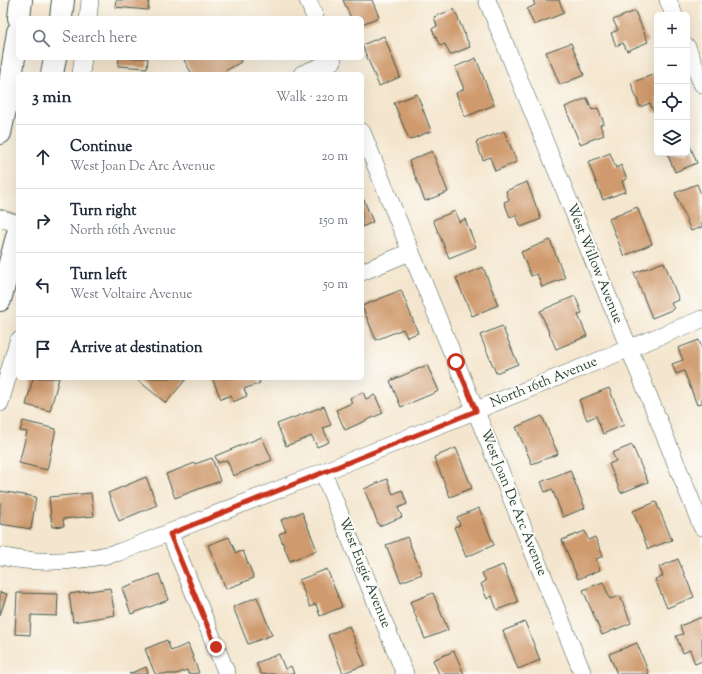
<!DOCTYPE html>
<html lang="en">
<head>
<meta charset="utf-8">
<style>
  body { margin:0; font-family:"Sorts Mill Goudy",serif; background:#f6f6f7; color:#1f2937 }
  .controls { position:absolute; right:12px; top:12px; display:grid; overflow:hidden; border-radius:6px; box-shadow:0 4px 16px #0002 }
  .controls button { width:36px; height:36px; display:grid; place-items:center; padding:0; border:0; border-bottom:1px solid #e0e1e3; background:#fff; color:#1f2937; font:20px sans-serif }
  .stop { position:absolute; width:12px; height:12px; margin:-9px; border:3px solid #c8321e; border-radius:50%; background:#fff }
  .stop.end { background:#c8321e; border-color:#fff; box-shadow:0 1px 4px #0008 }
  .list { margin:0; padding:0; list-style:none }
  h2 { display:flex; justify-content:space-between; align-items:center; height:52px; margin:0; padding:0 16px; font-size:17px }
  h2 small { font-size:13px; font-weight:400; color:#747a83 }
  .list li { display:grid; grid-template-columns:26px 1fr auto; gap:12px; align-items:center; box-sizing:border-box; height:64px; padding:0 16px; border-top:1px solid #e0e1e3 }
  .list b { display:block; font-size:15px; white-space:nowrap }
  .list p { margin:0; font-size:13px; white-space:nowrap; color:#747a83 }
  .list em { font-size:13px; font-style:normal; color:#747a83 }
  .icon { flex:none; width:22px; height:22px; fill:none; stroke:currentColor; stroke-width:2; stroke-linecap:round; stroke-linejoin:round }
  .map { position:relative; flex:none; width:702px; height:674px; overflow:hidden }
  .search { position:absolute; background:#fff; box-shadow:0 4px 16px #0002; left:16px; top:16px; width:348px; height:44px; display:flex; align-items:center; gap:10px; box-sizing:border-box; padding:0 14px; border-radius:6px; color:#747a83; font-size:15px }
  .panel { position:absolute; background:#fff; box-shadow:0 4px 16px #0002; left:16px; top:72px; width:348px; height:308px; border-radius:6px }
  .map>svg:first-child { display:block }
  .building { fill:#cf9a6d }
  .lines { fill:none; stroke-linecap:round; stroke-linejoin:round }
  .minor-casing { stroke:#3f564b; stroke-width:18 }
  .secondary-casing { stroke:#3f564b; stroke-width:24 }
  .minor { stroke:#fff; stroke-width:17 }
  .secondary { stroke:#fff; stroke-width:22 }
  .route { stroke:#c8321e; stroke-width:5 }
  .labels { text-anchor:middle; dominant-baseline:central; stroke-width:4; stroke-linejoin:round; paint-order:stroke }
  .street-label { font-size:14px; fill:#1f3d34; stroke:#fdfcf7 }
</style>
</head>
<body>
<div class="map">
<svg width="702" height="674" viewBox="0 0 702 674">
  <rect width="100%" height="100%" fill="#fdfcf7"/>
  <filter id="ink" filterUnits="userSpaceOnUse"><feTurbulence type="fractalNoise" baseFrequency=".025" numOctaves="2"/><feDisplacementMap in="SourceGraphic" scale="8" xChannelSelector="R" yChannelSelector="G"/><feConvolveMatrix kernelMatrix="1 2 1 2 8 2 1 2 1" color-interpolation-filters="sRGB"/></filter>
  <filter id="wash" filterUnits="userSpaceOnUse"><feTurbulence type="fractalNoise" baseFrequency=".012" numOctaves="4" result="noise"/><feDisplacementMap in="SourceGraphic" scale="16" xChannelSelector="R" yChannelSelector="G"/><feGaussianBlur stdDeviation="0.9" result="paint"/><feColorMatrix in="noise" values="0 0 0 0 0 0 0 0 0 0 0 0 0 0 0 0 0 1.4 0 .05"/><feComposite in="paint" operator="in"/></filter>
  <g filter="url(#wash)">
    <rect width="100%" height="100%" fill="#f4e6ce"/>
    <g id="blocks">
      <path class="building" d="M116,0H149L148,10L115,7Z
        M343,0H372L379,17L362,24V18H351Z
        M533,0H559L564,13L534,25L527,9L535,5Z
        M454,9L470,47L450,55L445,44L440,46L432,29L437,26L434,17Z
        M635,11L648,42L627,51L623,43L616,46L611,33L618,30L613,20Z
        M384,36L400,77L379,86L362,45Z
        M571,43L584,75L560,85L546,52Z
        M119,58H148L147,68L118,66Z
        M188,58H239L241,62L220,74H192L184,60Z
        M476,58L494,105L465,117L456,93L464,89L455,67Z
        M657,73V112L654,113L650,103L640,107L631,83Z
        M417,94L431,131L409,140L394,103Z
        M587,98L592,110L598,108L604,123L600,125L604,135L580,144L565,107Z
        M504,131L517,162L495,171L490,157L483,160L476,142Z
        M687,138L697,163L675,172L667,153H687Z
        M432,151L448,192L425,201L409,161Z
        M610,153L616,168L621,165L627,179L622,181L626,191L603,200L588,162Z
        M527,182L541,219L521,227L516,215L510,217L504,202L509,200L506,191Z
        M697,184L702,197V227L691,231L675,193Z
        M364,200L373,222L362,227V201Z
        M637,207L652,244L624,256L609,219Z
        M455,211L459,222L465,219L476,247L449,258L433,220Z
        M550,240L565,278L542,287L537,274L531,276L521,252Z
        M664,262L679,300L671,303L674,309L652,318L634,273Z
        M483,267L498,305L472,316L456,278Z
        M401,290L418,333L407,337L403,329L376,340L362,306Z
        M575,296L582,313L578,315L587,336L556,349L540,311Z
        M502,326L518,364L496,373L480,335Z
        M699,340L702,349V403L697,405L684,371L676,374L672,364L683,360L678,348Z
        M427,365L439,391L401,407L390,381Z
        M33,378H59L50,411L26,405Z
        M135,378H187L166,403Z
        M212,378H258L260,383L244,389L247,396L233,402L231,395L221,399Z
        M609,388L624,425L603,434L596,416L587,420L579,400Z
        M363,392L366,399L375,395L383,413L345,430L336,410L352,403L350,398Z
        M324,406L331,425L323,428L329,442L317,447L312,436L286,446L277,424Z
        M542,416L558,454L532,464L516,427Z
        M23,421L56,429L47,470L19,463L27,432L20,431Z
        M262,437L272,460L233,476L227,460L218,463L215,456Z
        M632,445L648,482L621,493L609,464L616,461L612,453Z
        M456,448L472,488L450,497L434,457Z
        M212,458L220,481L175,498L166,474L195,463V464Z
        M570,470L585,508L563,517L552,489L545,492L541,482Z
        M146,477L157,505L119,521L108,493Z
        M387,479L393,494L402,490L407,504L398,508L402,517L379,526L364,489Z
        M0,491L36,497L31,529L0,524Z
        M91,493L94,516L63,519L64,526L52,527L49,497Z
        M656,502L672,540L648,549L633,511Z
        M479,508L494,545L466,557L454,527L460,525L457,517Z
        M302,512L317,550L290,561L279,534L286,531L281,520Z
        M585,531L588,540L595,537L603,556L596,559L600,570L578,579L562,540Z
        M229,537L236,553L243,551L254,578L226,589L208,545Z
        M407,537L422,574L401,582L386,545Z
        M678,559L694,597L667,608L655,579L663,576L659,567Z
        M503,565L518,602L497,610L492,596L487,599L481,584L486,581L482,573Z
        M327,569L342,607L320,616L316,604L310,607L299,580Z
        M159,574L168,600L131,614L122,588Z
        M603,582L610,599L620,596L631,623L602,635L583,590Z
        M110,588L115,615L73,622L69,594Z
        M0,592L7,594L0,615Z
        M17,593L58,594L57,616L31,615L30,635L15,634Z
        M433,593L448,630L425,639L410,602Z
        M257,597L272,635L248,644L233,607Z
        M702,617V661L695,664L690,650L683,653L676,636L683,634L680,626Z
        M525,622L540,660L518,669L503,631Z
        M349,626L365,665L343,673L328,635Z
        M167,640L171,651L188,644L199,673L188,674L187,670L176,674H155L145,649Z
        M637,643L649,674H617L609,654Z
        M454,651L464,674H439L433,660Z
        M279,654L285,669L291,666L294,674H261L256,663Z
        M146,667L148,674H129Z"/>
    </g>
  </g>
  <g filter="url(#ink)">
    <use href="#blocks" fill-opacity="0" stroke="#3f564b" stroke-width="1"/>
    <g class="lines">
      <defs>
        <path id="minor" d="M308,0L315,18
          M487,0L702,527
          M668,0L674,15
          M88,18L90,0
          M687,47L702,84
          M81,74L83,58
          M302,74L333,61
          M362,132L583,674
          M0,218L18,224
          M362,272L410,252
          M0,403L18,341
          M323,472L405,674
          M170,534L227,674
          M0,556C40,565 80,562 120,552L323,472L702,319"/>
        <path id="secondary" d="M19,18L21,0
          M61,18L63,0
          M52,74L55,58
          M0,133L8,96L18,32
          M0,300L18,233"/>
      </defs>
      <use href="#minor" class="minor-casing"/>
      <use href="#secondary" class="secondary-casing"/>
      <use href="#minor" class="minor"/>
      <use href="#secondary" class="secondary"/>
    </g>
  </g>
  <g class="lines" filter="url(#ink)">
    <path class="route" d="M216,647L170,534L476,411L456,362"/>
  </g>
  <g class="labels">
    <g class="street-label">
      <text transform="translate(594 264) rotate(68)">West Willow Avenue</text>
      <text transform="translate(544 383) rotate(-22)">North 16th Avenue</text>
      <text transform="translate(513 503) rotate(68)">West Joan De Arc Avenue</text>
      <text transform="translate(364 573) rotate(68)">West Eugie Avenue</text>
    </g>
  </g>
</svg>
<div class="controls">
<button>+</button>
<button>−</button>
<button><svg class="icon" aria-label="locate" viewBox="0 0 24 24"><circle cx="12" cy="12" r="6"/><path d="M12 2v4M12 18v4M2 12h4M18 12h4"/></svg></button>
<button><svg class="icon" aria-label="layers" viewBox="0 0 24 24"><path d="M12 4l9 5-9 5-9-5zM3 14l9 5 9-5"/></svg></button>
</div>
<div class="stop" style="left:456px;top:362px"></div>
<div class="stop end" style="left:216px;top:647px"></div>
<div class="search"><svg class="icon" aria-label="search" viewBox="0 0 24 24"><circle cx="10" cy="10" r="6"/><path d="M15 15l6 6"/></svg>Search here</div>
<section class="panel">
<h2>3 min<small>Walk · 220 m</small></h2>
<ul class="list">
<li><svg class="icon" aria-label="ahead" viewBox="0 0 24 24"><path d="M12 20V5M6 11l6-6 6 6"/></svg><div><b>Continue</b><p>West Joan De Arc Avenue</p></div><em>20 m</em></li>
<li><svg class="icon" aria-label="right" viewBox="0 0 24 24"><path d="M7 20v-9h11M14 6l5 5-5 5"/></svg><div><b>Turn right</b><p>North 16th Avenue</p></div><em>150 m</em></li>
<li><svg class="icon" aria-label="left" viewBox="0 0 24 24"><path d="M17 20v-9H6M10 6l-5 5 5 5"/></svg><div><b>Turn left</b><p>West Voltaire Avenue</p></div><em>50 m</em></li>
<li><svg class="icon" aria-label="arrive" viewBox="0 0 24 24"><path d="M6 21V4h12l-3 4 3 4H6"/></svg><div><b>Arrive at destination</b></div></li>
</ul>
</section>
</div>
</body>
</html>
